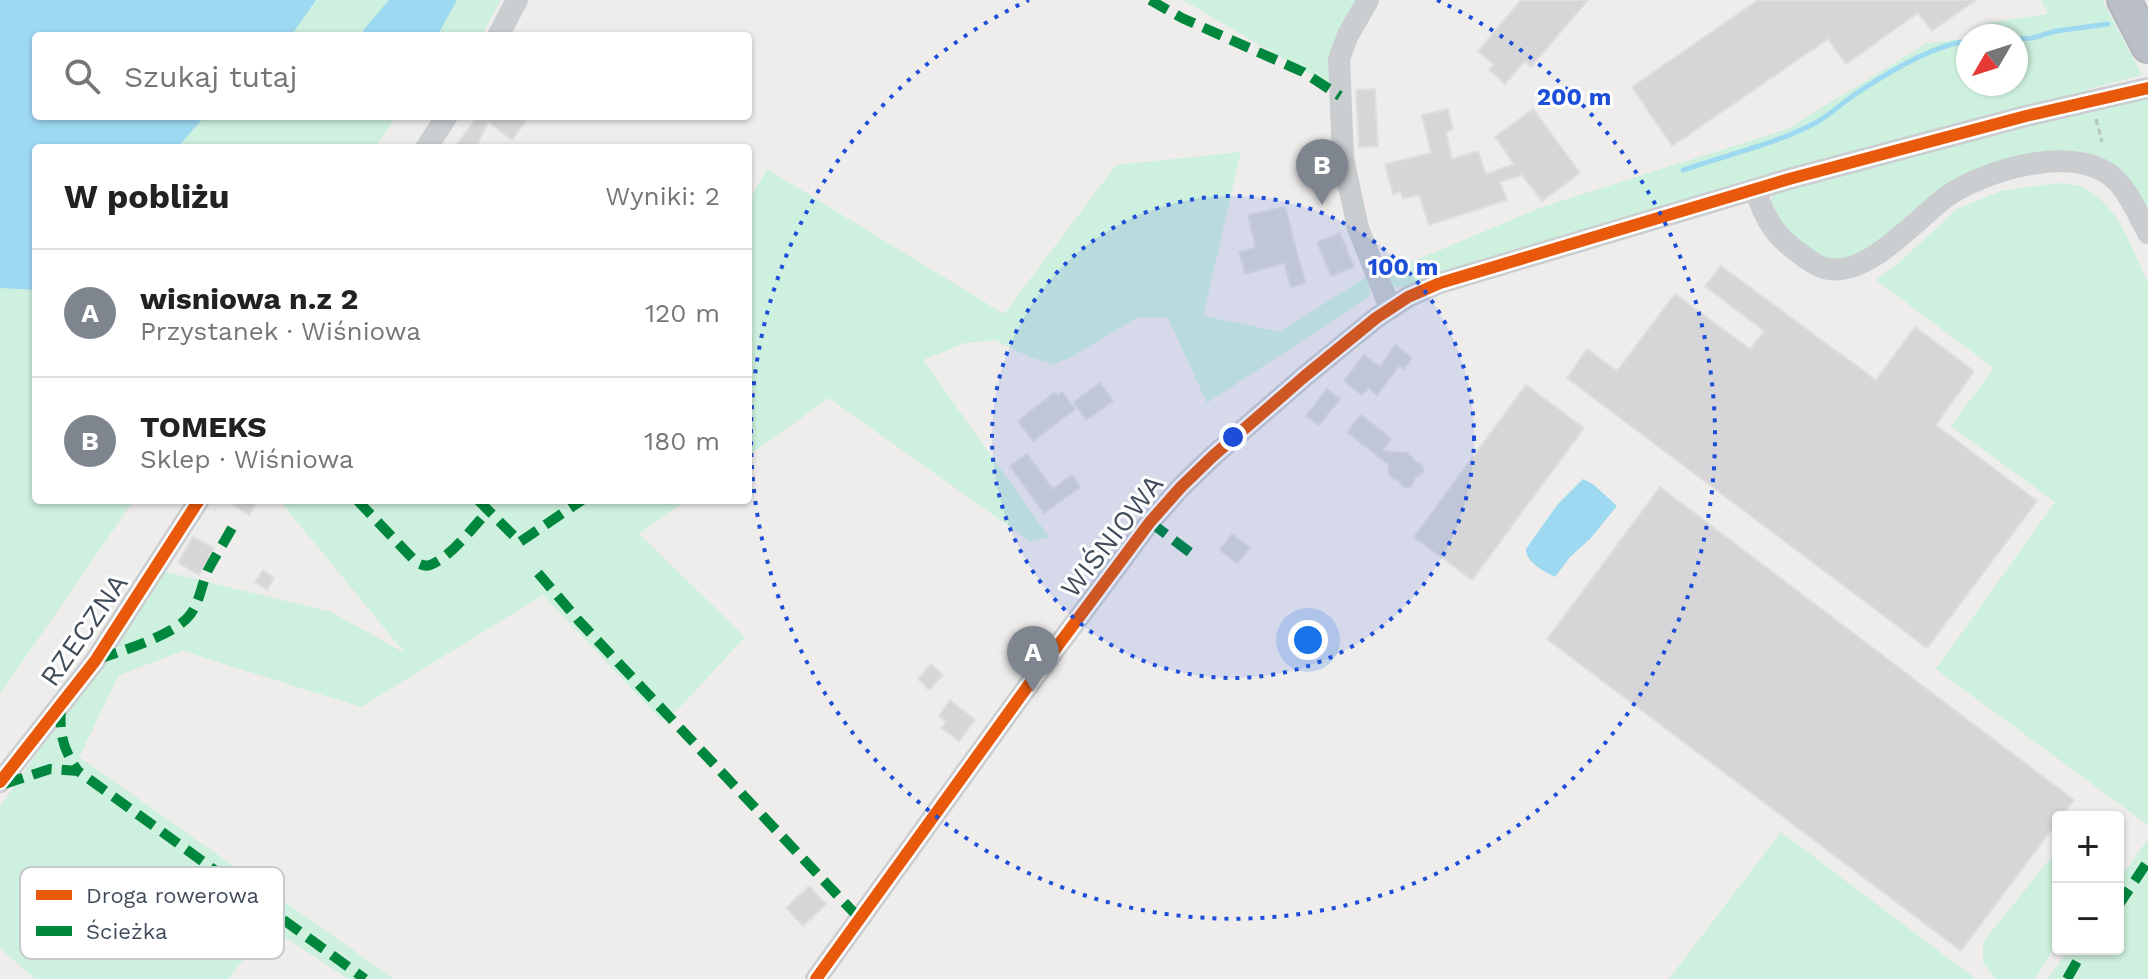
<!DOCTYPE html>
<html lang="pl">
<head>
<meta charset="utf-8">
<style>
  body { margin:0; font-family:"Work Sans",sans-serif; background:#f6f6f6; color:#222 }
  .controls { position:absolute; right:24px; bottom:24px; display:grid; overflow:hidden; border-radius:8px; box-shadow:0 2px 6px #0004 }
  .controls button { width:72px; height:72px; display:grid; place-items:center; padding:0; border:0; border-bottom:2px solid #e0e0e0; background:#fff; color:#222; font:40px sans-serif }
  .compass { position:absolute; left:1956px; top:24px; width:72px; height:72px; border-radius:50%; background:#fff; box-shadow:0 2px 6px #0004; rotate:231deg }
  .you { position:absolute; left:1308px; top:640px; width:28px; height:28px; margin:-20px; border:6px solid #fff; border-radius:50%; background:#1a73e8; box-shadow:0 0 0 12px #1a73e833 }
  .badge { display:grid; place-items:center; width:52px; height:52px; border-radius:50%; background:#7e858e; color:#fff; font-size:26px; font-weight:700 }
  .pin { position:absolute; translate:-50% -66px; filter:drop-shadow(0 2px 4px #0008) }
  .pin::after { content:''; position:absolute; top:42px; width:28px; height:24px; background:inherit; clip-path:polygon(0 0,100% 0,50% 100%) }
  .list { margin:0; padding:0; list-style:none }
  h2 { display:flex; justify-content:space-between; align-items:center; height:104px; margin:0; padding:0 32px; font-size:34px }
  h2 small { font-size:26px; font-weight:400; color:#767676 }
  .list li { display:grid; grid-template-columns:52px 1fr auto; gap:24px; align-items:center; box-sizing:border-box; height:128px; padding:0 32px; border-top:2px solid #e0e0e0 }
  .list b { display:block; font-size:30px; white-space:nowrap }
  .list p { margin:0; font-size:26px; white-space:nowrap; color:#767676 }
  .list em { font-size:26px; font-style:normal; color:#767676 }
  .icon { flex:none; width:44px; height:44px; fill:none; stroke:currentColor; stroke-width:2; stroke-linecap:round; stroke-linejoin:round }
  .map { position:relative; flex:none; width:2148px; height:979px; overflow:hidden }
  .search { position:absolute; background:#fff; box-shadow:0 2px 6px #0004; left:32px; top:32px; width:720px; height:88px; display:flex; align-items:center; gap:20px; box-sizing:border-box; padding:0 28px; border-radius:8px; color:#767676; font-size:30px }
  .panel { position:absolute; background:#fff; box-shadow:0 2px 6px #0004; left:32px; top:144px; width:720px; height:360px; border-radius:8px }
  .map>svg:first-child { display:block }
  .green { fill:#cef0de }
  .water { fill:#9ed9f2 }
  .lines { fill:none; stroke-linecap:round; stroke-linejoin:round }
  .stream { stroke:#9ed9f2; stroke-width:5 }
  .building { fill:#d6d6d8; stroke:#dfdfe0; stroke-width:2 }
  .highway-casing { stroke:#b1b5bd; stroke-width:36 }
  .path { stroke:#b5c3c1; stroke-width:3; stroke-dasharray:6 4; stroke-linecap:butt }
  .minor { stroke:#caced1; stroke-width:22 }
  .highway { stroke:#babfc6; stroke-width:32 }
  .quiet { stroke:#00873e; stroke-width:10; stroke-dasharray:20 10; stroke-linecap:butt }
  .cycleway-casing { stroke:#fff; stroke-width:17 }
  .cycleway { stroke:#e8590c; stroke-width:12 }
  .ring { fill:none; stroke:#1d4ed8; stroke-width:4; stroke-dasharray:4 8 }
  .labels { text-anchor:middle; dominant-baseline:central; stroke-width:6; stroke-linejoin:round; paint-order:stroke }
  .street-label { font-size:28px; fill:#424d5b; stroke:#fff }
  .key { fill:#fff; stroke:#c6cace; stroke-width:2 }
  .key-label { font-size:22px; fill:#424d5b }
  .centre { fill:#1d4ed8; stroke:#fff; stroke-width:4 }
  .ring-label { font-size:24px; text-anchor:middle; font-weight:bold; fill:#1d4ed8; stroke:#fff; stroke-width:6; stroke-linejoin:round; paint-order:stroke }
</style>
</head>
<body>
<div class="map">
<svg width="2148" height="979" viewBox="0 0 2148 979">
  <rect width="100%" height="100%" fill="#eeedec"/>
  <path class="green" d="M108,0H501L481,36H456L453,33L450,36H51Z
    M1183,0H1364L1332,87Z
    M2041,0H2102L2142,75L2088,89V92L1414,288C1398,287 1392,289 1383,274L1542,207L1787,129L1927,43L1968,39V84H2016V36H1990L1988,23L2048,14Z
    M0,68L36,116H397L375,148H36V500H134L0,694Z
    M2148,98V222L2099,162L1972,178L1853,259L1832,261L1787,234L1770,207L1772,196L1777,189L1958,141Z
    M1241,152L1203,316L1280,332L1369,275L1370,296L1207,403L1168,318L1138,317L1071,357L1053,364L1032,358L995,340L965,343L923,360L1049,537L1031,542L829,398L748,456V203L767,169L1004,314L1116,165Z
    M2057,183C2065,184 2075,184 2082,187C2119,204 2132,249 2148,284V825L1936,669L2055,502L1951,426L1994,368L1876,280L1895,266L1957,209L2001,191Z
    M279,500H686L639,534L745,637L682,705L662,721L543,595L361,707L183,651L119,675L79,757L394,979H348L270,927L228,979H35L0,948V807L162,571L331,612L405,653Z
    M1781,832L1976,979H1669Z
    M2148,839V979H2048L2069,949H2118V881Z
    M2058,854V941L2035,979H1996L1983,963V942L2050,859Z"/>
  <path class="water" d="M0,0H316L291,36H36V116H205L177,148H36V290L0,288Z
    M389,0H457L437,36H362L364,29Z
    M1583,479L1594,485L1617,506L1590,539L1570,557L1555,577C1544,571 1526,563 1526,549L1558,504Z"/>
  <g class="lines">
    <path class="stream" d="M2016,39L2032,38L2056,31L2108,24
      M1683,170C1726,155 1777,144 1817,122C1831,114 1843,102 1857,93C1887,73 1933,45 1968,41"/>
  </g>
  <path class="building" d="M1521,0H1588L1531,67L1525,61L1505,84L1489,70L1494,65L1478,51Z
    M1758,0H1976L1932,31L1918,13L1846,64L1828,39L1672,146L1632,87Z
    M1375,89L1378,146L1359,147L1356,90Z
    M1448,109L1453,130L1446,132L1452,159L1478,151L1486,174L1514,164L1495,137L1533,109L1580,173L1542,201L1522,175L1500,182L1507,200L1429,225L1419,195L1403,199L1401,192L1393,194L1385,164L1431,153L1422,115Z
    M478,116H517L525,122L512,140L488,122L476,148H454Z
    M1285,207L1305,283L1291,287L1284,263L1245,274L1239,252L1256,248L1248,215Z
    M1340,233L1354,267L1331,276L1317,242Z
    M1721,266L1876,380L1915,327L1974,371L1936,425L2037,501L1927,648L1567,378L1587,349L1617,371L1675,294L1750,349L1764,331L1705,286Z
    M1395,345L1412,358L1404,369L1399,366L1377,395L1368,388L1362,395L1344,381L1364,355L1380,367Z
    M1100,383L1113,401L1086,420L1074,402Z
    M1526,385L1584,428L1472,580L1414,537Z
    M1327,389L1340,399L1319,425L1306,416Z
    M1055,392L1058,396L1062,392L1075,409L1033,441L1018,421Z
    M1361,415L1391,439L1382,451L1408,453L1416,462L1422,465L1423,472L1415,478L1411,487H1404L1397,480L1392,478L1389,475L1388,464L1347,432Z
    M1027,454L1053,489L1072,475L1080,487L1044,513L1010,466Z
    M1660,487L2074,800L2061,817H2058V821L1961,951L1547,639Z
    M226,500H258L249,515Z
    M1232,534L1250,548L1237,563L1220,550Z
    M193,537L214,548L199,575L178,563Z
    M263,570L274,578L267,590L255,582Z
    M931,664L943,675L929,690L918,679Z
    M950,700L975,720L959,741L941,728L946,722L939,716Z
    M809,886L826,904L803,926L786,908Z"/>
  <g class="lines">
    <defs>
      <path id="highway" d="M2124,0L2148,46"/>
    </defs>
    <use href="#highway" class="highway-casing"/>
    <path class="path" d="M2096,119L2102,142"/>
    <path class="minor" d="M1368,0L1348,35L1339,59L1343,158L1358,228L1390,308
      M498,36L517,0
      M426,148L447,116
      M1755,189C1766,222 1775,236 1803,256C1810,261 1817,266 1824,268C1866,280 1916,219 1946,197C1984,170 2079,141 2117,181C2130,195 2139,216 2148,233
      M0,782L95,661L199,500
      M816,979L1033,679L1150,522L1181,487L1213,456L1305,376L1376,318L1408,297L1440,283L1789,179L2026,116L2148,88"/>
    <use href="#highway" class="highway"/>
    <path class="quiet" d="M1150,0L1182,18L1303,72L1340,96
      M357,500L417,563C423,565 424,567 430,565C450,558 474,526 488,511
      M478,500L520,542L582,500
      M1150,522L1192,554
      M538,573L579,621L859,918
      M98,659C122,651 174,635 189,616C200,603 201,585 208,570C216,555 225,541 233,526
      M61,707C59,733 63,750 78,771
      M4,784L50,769L78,771L365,979
      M2118,906L2148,861
      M2067,979L2084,949"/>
    <defs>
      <path id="cycleway" d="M0,782L95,661L199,500
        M816,979L1033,679L1150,522L1181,487L1213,456L1305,376L1376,318L1408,297L1440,283L1789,179L2026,116L2148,88"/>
    </defs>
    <use href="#cycleway" class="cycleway-casing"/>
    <use href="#cycleway" class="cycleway"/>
  </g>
  <circle cx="1233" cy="437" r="241" fill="#1d4ed8" fill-opacity=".12"/>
  <g class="ring">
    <circle cx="1233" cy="437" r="241"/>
    <path d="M1437 0A482 482 0 1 1 1029 0"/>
  </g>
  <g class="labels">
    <g class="street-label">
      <text transform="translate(1112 536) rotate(-52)">WIŚNIOWA</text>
      <text transform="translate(84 630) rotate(-55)">RZECZNA</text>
    </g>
  </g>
  <rect x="20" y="867" width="264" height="92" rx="12" class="key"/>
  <rect x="36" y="890" width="36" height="10" fill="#e8590c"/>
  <rect x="36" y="926" width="36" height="10" fill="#00873e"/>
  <g class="key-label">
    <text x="86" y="903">Droga rowerowa</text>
    <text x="86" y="939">Ścieżka</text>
  </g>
  <circle cx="1233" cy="437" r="12" class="centre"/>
  <g class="ring-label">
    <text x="1574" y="105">200 m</text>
    <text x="1403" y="275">100 m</text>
  </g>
</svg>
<div class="controls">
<button>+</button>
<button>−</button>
</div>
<svg class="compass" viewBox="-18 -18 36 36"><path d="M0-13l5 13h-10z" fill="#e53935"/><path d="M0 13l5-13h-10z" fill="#767676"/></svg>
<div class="you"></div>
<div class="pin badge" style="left:1033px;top:692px">A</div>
<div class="pin badge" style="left:1322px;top:205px">B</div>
<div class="search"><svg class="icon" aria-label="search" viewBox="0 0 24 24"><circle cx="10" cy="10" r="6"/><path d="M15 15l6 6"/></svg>Szukaj tutaj</div>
<section class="panel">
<h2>W pobliżu<small>Wyniki: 2</small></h2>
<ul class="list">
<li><span class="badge">A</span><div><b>wisniowa n.z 2</b><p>Przystanek · Wiśniowa</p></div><em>120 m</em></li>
<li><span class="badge">B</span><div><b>TOMEKS</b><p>Sklep · Wiśniowa</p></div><em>180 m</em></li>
</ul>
</section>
</div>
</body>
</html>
